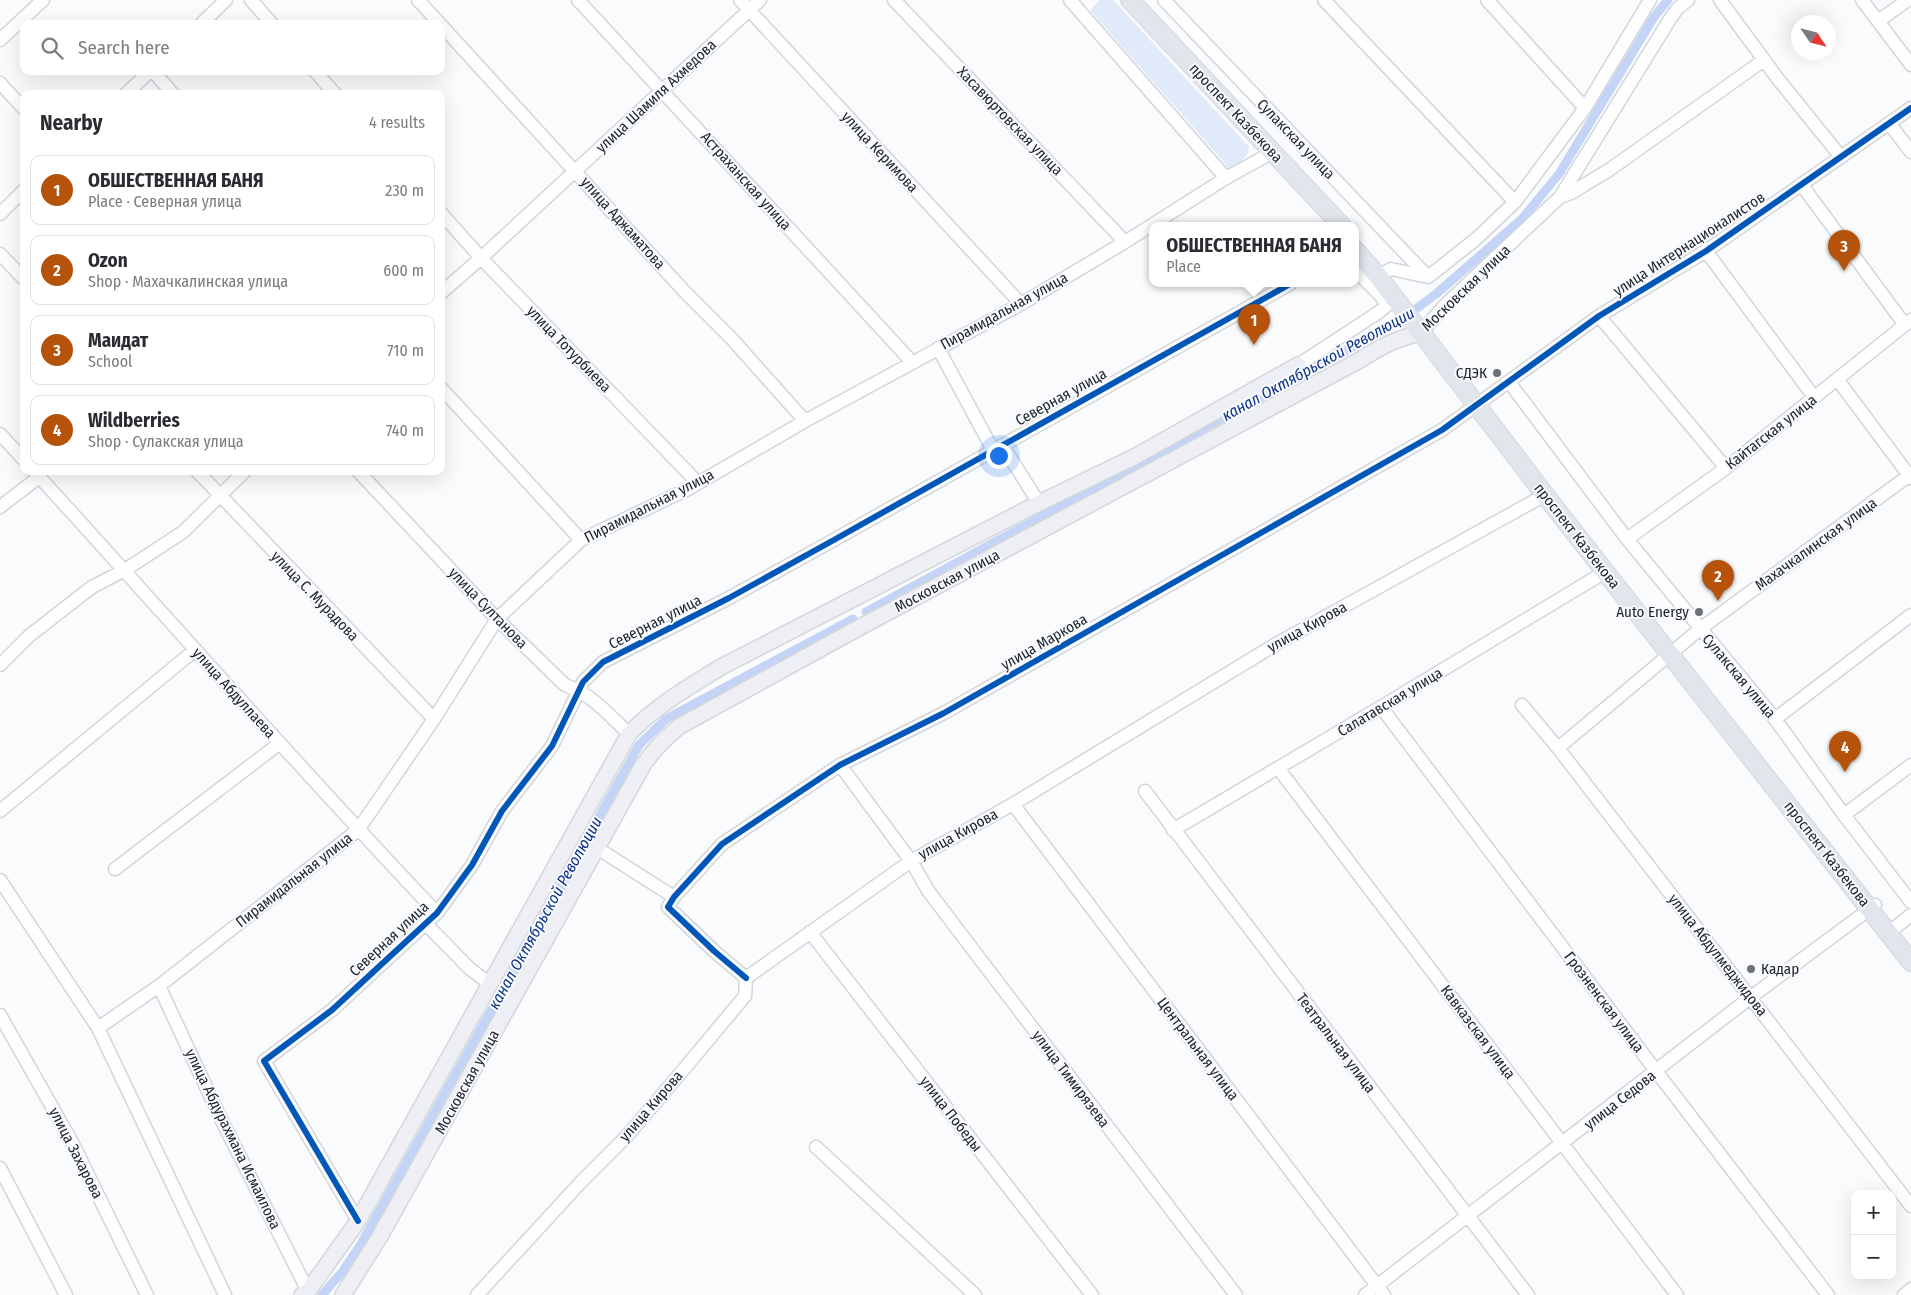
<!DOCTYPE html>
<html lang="en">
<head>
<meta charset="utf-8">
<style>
  body { margin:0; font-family:"Fira Sans Condensed",sans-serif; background:#f2f2f3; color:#2b2b33 }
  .controls { position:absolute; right:15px; bottom:15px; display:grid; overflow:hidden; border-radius:10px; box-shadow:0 5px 20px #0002 }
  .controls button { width:45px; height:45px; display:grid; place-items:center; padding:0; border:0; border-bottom:1px solid #e1e1e2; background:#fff; color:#2b2b33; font:25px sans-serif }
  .compass { position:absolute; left:1791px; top:15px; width:45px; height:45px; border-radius:50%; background:#fff; box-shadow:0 5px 20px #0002; rotate:125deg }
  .you { position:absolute; left:998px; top:455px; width:18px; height:18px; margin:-12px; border:4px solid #fff; border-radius:50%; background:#1a73e8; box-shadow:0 0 0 8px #1a73e833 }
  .badge { display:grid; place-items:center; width:32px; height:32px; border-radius:50%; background:#b45309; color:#fff; font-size:16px; font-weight:700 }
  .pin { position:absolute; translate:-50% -41px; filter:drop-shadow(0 1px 2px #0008) }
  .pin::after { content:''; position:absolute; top:26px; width:18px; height:15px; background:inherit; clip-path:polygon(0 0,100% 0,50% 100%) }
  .popup { position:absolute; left:1149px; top:222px; width:210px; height:65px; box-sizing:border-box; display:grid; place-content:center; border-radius:10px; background:#fff; filter:drop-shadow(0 1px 4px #0005); font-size:16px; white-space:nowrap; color:#7c7c81 }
  .popup b { font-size:19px; color:#2b2b33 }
  .popup::after { content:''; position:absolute; left:50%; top:100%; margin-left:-10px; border:10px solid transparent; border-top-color:#fff }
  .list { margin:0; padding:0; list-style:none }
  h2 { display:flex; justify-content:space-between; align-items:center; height:65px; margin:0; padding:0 20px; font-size:21px }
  h2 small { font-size:16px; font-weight:400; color:#7c7c81 }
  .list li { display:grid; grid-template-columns:32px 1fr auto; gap:15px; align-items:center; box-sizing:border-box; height:70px; margin:0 10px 10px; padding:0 10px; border:1px solid #e1e1e2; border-radius:10px }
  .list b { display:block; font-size:19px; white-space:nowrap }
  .list p { margin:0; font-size:16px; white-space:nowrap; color:#7c7c81 }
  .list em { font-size:16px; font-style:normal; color:#7c7c81 }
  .icon { flex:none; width:28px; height:28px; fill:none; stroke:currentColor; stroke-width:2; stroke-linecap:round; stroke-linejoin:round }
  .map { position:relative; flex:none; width:1911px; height:1295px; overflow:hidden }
  .search { position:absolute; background:#fff; box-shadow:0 5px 20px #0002; left:20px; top:20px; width:425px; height:55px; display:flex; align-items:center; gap:12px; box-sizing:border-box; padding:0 18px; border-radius:10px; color:#7c7c81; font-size:19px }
  .panel { position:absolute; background:#fff; box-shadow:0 5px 20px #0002; left:20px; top:90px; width:425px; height:385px; border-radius:10px }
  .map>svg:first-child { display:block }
  .green { fill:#e1eafa }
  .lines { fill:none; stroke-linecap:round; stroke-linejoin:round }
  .canal { stroke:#c3d4f6; stroke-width:9 }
  .minor-casing { stroke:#d2d5da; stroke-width:15 }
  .major-casing { stroke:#d5d6d8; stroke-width:18 }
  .highway-casing { stroke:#d5d6d8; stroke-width:20 }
  .minor { stroke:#fefeff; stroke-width:12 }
  .major { stroke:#edeff4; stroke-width:15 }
  .highway { stroke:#e1e6ed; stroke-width:18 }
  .cycleway-casing { stroke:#f8fafe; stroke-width:9 }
  .cycleway { stroke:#0057b8; stroke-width:6 }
  .poi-dot { fill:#6d7075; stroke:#f8fafe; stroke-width:2 }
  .labels { text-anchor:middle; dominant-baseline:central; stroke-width:4; stroke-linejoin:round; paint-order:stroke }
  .street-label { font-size:15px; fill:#21252c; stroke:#f8fafe }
  .poi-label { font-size:15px; fill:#21252c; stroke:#f8fafe; text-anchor:end }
  .water-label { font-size:16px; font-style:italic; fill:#0d3489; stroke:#f8fafe }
</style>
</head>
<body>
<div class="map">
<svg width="1911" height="1295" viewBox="0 0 1911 1295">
  <rect width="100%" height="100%" fill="#f9fbfd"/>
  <path class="green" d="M1100,0H1113L1249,147L1247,155L1231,170L1090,10Z"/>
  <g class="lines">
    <path class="canal" d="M866,612L1397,323L1436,294L1522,219L1559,174L1654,17L1668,0
      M322,1295L343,1271L361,1244L639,745L666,719L853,619"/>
    <defs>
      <path id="minor" d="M251,0L272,24
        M418,0L440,24
        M578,0L912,362
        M740,0L1021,304
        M894,0L1125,242
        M1070,0L1226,178
        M1164,0L1428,277
        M1324,0L1515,202
        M1487,0L1585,108
        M1720,0L1778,79L1841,157
        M1862,0L1911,65
        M1878,21L1908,0
        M201,24L226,0
        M441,25L684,291L732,339L805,421
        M0,40L43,0
        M153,71L173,94
        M315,71L335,94
        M0,83L24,109
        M126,94L150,71
        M1889,123L1911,152
        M1801,184L1905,325
        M1560,197L1571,193L1609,170L1764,60
        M441,213L481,258L698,483
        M0,214L24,190
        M1706,251L1814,397
        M0,254L24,279
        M1378,276L1391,269L1428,277L1476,239L1515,202L1585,108L1650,0
        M441,293L481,258L760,0
        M1599,316L1726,468
        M1421,333L1445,305L1560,197L1670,19L1678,8L1688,0
        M938,348L993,450
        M1298,365L1379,312L1387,305L1380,295L1355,270
        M1837,379L1911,478
        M1509,382L1627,539L1775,719L1844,815L1911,902
        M441,388L581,540
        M0,434L24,460
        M1002,445L1039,503
        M34,471C168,618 299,768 437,913
        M197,471L434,719
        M358,471L497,619L565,685C592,694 609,715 629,734
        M0,507L39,477
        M1627,539L1726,468L1911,320
        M0,665L29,636L92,587L125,570L183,532L245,471
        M1522,705L1558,748L1911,1206
        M1381,707L1656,1071L1828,1295
        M1775,719L1911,615
        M1558,748L1700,629L1911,474
        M840,765L911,861L929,892L1236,1295
        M1278,768L1677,1295
        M1145,791L1528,1295
        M1013,804L1384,1295
        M0,811L195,650
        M1844,815L1911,765
        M1173,830L1381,707L1605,572
        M597,848L674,897
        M115,869L280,743
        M0,880L98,1028L225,1295
        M425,923L469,968L490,984
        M810,932L1092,1295
        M1888,933L1911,915
        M746,978L714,951L668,907L674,897L722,844L840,765L944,713L1442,430L1599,316L1706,251L1911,108
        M159,986L222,1121L308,1291
        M0,1015L73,1144L147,1295
        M98,1028L159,986L358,830L434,719L497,619L581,540L688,489L805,421L1021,304L1125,242L1226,178L1273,152
        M816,1147L975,1295
        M0,1168L66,1295
        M358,1221L264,1061L332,1010L437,913L472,865L502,811L552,746L583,682L603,662L729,598L832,541L1290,284
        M477,1295L581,1182L627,1136L684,1069L745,996L746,978L911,861L1013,804L1278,643L1545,495
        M1365,1295L1751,997L1875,905
        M1904,1295L1911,1289"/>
      <path id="major" d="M302,1295L308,1291L358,1221L629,734C655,706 689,687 721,667L1039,503L1136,456L1298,365
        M343,1295L379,1238L642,767C652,751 665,738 680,726L864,625L1360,360C1382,346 1395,339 1421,333"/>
      <path id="highway" d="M1130,0L1342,226
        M1355,250L1378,276L1545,495L1911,962"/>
    </defs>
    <use href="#minor" class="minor-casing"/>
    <use href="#major" class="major-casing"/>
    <use href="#highway" class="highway-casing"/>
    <use href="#minor" class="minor"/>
    <use href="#major" class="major"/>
    <use href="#highway" class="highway"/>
    <defs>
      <path id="cycleway" d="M746,978L714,951L668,907L674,897L722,844L840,765L944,713L1442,430L1599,316L1706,251L1911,108
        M358,1221L264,1061L332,1010L437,913L472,865L502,811L552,746L583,682L603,662L729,598L832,541L1290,284"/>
    </defs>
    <use href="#cycleway" class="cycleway-casing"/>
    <use href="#cycleway" class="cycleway"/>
  </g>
  <g class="poi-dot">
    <circle cx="1497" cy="373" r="5"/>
    <circle cx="1699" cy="612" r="5"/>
    <circle cx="1751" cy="969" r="5"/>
  </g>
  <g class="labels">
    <g class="street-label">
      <text transform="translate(656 96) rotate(-43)">улица Шамиля Ахмедова</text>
      <text transform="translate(1236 113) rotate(47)">проспект Казбекова</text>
      <text transform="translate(1010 121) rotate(46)">Хасавюртовская улица</text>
      <text transform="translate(1296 139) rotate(46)">Сулакская улица</text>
      <text transform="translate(880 152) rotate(47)">улица Керимова</text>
      <text transform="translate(746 181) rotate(48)">Астраханская улица</text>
      <text transform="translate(623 223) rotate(48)">улица Аджаматова</text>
      <text transform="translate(1689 244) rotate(-33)">улица Интернационалистов</text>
      <text transform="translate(1466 288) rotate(-44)">Московская улица</text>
      <text transform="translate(1004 311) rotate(-29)">Пирамидальная улица</text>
      <text transform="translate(569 349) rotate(46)">улица Тотурбиева</text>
      <text transform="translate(1061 397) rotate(-29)">Северная улица</text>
      <text transform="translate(1771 432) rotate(-38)">Кайтагская улица</text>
      <text transform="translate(649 506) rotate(-27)">Пирамидальная улица</text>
      <text transform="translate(1577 536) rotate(52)">проспект Казбекова</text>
      <text transform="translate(1816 544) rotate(-36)">Махачкалинская улица</text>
      <text transform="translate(947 581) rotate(-28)">Московская улица</text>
      <text transform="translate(315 596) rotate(46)">улица С. Мурадова</text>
      <text transform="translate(488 608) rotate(46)">улица Султанова</text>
      <text transform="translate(655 622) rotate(-27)">Северная улица</text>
      <text transform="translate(1307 627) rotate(-29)">улица Кирова</text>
      <text transform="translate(1044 642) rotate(-30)">улица Маркова</text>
      <text transform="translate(1739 676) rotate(50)">Сулакская улица</text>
      <text transform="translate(234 693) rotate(48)">улица Абдуллаева</text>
      <text transform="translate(1390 702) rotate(-31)">Салатавская улица</text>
      <text transform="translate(958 834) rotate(-29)">улица Кирова</text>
      <text transform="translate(1827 854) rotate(52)">проспект Казбекова</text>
      <text transform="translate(294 880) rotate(-38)">Пирамидальная улица</text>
      <text transform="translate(389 939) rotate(-43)">Северная улица</text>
      <text transform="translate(1718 955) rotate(52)">улица Абдулмеджидова</text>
      <text transform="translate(1604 1002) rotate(53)">Грозненская улица</text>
      <text transform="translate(1478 1032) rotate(53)">Кавказская улица</text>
      <text transform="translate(1336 1043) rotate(53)">Театральная улица</text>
      <text transform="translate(1198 1049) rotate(53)">Центральная улица</text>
      <text transform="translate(1071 1079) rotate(53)">улица Тимирязева</text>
      <text transform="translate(467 1082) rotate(-61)">Московская улица</text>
      <text transform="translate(1620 1100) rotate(-38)">улица Седова</text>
      <text transform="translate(651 1106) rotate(-49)">улица Кирова</text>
      <text transform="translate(951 1114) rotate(52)">улица Победы</text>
      <text transform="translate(233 1139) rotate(64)">улица Абдурахмана Исмаилова</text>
      <text transform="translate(76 1153) rotate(63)">улица Захарова</text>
    </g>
    <g class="poi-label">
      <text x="1487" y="373">СДЭК</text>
      <text x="1689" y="612">Auto Energy</text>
      <text x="1761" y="969" text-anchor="start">Кадар</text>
    </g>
    <g class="water-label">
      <text transform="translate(1318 364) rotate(-29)">канал Октябрьской Революции</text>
      <text transform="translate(545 913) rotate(-61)">канал Октябрьской Революции</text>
    </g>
  </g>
</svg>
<div class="controls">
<button>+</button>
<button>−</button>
</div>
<svg class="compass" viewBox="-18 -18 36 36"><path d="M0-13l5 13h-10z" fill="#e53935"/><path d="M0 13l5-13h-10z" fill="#7c7c81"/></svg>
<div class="you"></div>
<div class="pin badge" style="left:1254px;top:345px">1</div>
<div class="popup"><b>ОБШЕСТВЕННАЯ БАНЯ</b>Place</div>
<div class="pin badge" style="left:1718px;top:601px">2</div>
<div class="pin badge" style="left:1844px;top:271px">3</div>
<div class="pin badge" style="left:1845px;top:772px">4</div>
<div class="search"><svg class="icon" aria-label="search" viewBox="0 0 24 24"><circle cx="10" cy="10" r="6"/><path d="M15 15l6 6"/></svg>Search here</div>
<section class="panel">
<h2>Nearby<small>4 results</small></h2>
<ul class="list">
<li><span class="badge">1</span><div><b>ОБШЕСТВЕННАЯ БАНЯ</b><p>Place · Северная улица</p></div><em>230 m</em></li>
<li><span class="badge">2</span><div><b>Ozon</b><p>Shop · Махачкалинская улица</p></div><em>600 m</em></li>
<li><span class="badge">3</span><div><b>Маидат</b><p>School</p></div><em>710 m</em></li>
<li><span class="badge">4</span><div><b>Wildberries</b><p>Shop · Сулакская улица</p></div><em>740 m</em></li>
</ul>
</section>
</div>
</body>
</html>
